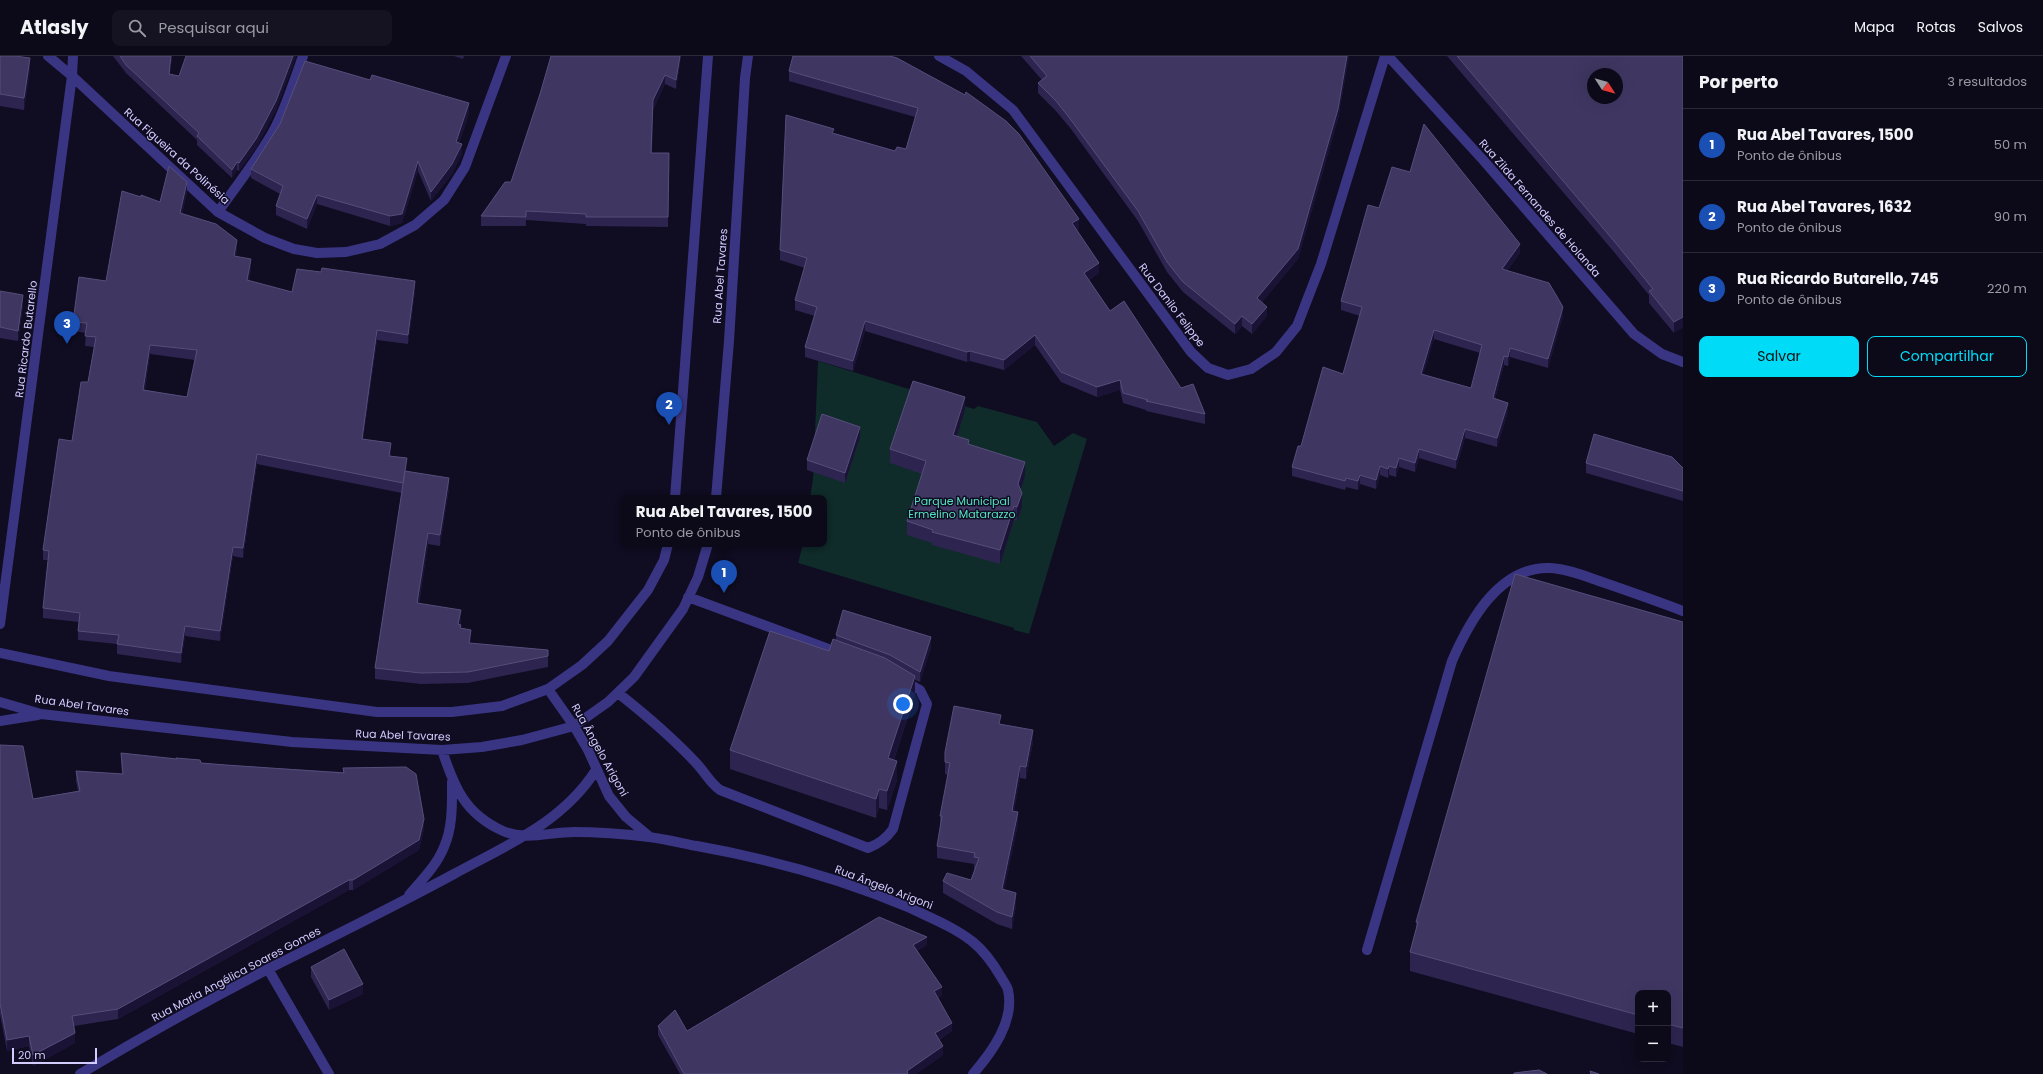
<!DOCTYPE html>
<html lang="pt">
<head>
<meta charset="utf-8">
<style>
  body { margin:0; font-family:Poppins,sans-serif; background:#151222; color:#f1f3f6 }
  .controls { position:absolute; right:12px; bottom:12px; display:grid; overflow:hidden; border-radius:8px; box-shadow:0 4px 16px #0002 }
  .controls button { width:36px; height:36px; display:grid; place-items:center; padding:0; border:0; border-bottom:1px solid #2c2a38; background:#0c0919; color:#f1f3f6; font:20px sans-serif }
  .compass { position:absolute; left:1587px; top:12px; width:36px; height:36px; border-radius:50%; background:#0c0919; box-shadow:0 4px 16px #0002; rotate:126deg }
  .scale { position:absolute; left:12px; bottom:10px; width:85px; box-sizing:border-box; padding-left:4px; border:2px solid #d2ccff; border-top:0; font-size:11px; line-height:14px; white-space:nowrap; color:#d2ccff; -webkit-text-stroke:3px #100c21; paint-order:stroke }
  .you { position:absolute; left:903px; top:648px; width:14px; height:14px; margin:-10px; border:3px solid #fff; border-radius:50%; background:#1a73e8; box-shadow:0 0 0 6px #1a73e833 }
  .badge { display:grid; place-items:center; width:26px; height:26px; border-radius:50%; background:#00dbf7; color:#fff; font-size:13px; font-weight:700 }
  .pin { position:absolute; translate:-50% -33px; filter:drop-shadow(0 1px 2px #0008) }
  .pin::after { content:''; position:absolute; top:21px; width:14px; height:12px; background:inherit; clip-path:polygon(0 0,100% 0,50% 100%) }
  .popup { position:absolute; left:621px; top:439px; width:206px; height:52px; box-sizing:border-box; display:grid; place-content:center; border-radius:8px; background:#0c0919; filter:drop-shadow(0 1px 3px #0005); font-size:13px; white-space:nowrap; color:#9a9aa2 }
  .popup b { font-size:15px; color:#f1f3f6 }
  .popup::after { content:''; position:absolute; left:50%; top:100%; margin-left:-8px; border:8px solid transparent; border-top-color:#0c0919 }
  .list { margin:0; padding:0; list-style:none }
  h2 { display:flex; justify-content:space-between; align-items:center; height:52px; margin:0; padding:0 16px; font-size:17px }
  h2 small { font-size:13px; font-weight:400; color:#9a9aa2 }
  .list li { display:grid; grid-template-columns:26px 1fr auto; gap:12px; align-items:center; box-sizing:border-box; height:72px; padding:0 16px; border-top:1px solid #2c2a38 }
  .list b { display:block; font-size:15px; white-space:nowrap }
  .list p { margin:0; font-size:13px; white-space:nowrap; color:#9a9aa2 }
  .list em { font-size:13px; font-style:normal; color:#9a9aa2 }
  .actions { display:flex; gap:8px; padding:12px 16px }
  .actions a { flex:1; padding:9px 0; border:1px solid #00dbf7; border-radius:8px; text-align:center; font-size:14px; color:#00dbf7 }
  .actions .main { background:#00dbf7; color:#111 }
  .icon { flex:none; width:22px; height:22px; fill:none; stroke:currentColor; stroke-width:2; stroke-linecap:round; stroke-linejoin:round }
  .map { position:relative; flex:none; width:1683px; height:1018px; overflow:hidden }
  header { display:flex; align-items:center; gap:24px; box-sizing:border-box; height:56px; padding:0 20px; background:#0c0919; border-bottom:1px solid #2c2a38 }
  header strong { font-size:19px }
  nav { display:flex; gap:22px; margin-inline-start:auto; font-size:14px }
  .search { width:280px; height:36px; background:#151222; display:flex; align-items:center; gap:10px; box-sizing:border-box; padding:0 14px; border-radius:8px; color:#9a9aa2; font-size:15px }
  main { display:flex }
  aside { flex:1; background:#0c0919 }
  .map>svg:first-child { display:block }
  .green { fill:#0f2b2a }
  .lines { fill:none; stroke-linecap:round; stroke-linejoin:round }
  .minor { stroke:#393582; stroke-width:10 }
  .wall { fill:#2d254f; fill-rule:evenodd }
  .shaded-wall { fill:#1a1335 }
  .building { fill:#3f3762; stroke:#564e7b; fill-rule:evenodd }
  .labels { text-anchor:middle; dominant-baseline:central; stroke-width:3; stroke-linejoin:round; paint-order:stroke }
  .street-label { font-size:11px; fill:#d2ccff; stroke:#100c21 }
  .park-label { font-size:11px; fill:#54e3c1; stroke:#100c21 }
</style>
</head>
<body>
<header>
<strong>Atlasly</strong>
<div class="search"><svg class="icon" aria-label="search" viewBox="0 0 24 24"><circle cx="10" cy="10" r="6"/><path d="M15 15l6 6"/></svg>Pesquisar aqui</div>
<nav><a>Mapa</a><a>Rotas</a><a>Salvos</a></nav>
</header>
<main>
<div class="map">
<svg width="1683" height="1018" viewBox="0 0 1683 1018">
  <rect width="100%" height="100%" fill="#100c21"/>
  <path class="green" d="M818,305L974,353L978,350L1037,366L1054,390L1073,377L1087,383L1029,578L1014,574V572L798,507L803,488H824V442H810L813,423Z"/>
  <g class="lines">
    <path class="minor" d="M48,0L72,20L218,156L265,182L294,193L317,197L346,196L380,188L415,169L444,144L465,111L506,0
      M939,0L966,15L1013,54L1191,296L1208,312L1228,319L1251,313L1276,296L1297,270L1321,208L1385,0
      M1388,0L1484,105L1634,278L1662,298L1683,306
      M218,156C237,129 258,103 274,74C286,51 294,25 303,0
      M675,442L708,0
      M716,442L729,285L745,22L748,0
      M688,541L842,598
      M0,568L72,20L73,0
      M0,597L109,620L377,656H452L502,650L548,633L582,609L608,585L648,534L664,504L668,488
      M548,633L574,670L588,694L609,740L626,761L650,781
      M618,637C646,659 673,682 698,709C706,718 710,727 720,734L868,792C879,788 886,783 893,773L927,648L920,634L904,625
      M0,646L41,658L292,686L442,694L482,691L522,684L574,670L608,646L634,621L683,553L698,521L708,488
      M0,665L38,659
      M442,694C454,731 465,758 503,775C526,785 550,776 574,776C599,776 624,778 649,781C665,783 681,787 697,790C770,803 842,823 910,852C931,862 954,871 973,886C984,895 994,909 1001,921C1003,925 1007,930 1008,934C1015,965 992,996 973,1018
      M409,839C422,824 437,809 444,791C453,771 452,747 452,726
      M1367,894L1452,605C1469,566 1499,510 1550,512C1569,513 1587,521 1605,527C1631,536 1657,545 1683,555
      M268,913L329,1018
      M80,1018C142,981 206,945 270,912C332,881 393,851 454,818C507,789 562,767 596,714"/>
  </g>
  <path class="wall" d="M0,0L30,14L24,54L0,50Z
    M113,0H172L170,18L179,20L296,0L276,54L256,92L239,115L237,114L232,122L197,89V84L126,17Z
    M454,0H464L463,3Z
    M551,0H681L676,33L665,28L653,54L652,97H669L668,171L586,170V168L526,164V170H481V160L511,126L540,38Z
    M890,0L1079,173L1077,174L1099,217L1089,224L1110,255L1181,332L1205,358V368L1146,355V354L1123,347L1120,334L1097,341L1061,326L1035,289L1004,314L970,305L967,306L865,275L853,315L805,301V291L815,260L795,254V244L805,212L780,204V194L834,77L895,95L906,93L915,61L789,25V15Z
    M1021,0H1349L1338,63L1298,203L1262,246L1267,260L1252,278L1242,270L1235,278L1183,236L1167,216L1138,165L1071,73L1056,55L1038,37V27L1042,24Z
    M1447,0H1683L1674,277L1649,247V239L1614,196Z
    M469,57L459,87L462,97L452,118L431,145L418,115L402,167L390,170L317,148L307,173L276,159V150L280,138L251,122V113Z
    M187,136L182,158L237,194L236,200L251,213L249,225L292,236L415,235L408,288L377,284L363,383L391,397V400L407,412L406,415L449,433L440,490L428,488L419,548L461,565L460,569L461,573L471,587L548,594V611L468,627L421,628L375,623V612L402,437L257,408L243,502L233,500L220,585L185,580L181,607L117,598V588L78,584V575L79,566L43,562V552L48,504H43V494L88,326L94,291L85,290L86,277L73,275V266L106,225L141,141L160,146ZM150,298L195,304L187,341L145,334Z
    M1520,197L1507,215L1563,260L1548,312L1510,301L1508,310L1504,309L1495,343L1508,356L1497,391L1465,382L1456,413L1419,402L1415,416L1399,411L1396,421L1389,419L1388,422L1380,419L1376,433L1360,428L1358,434L1346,431L1345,434L1292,420V411L1301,390L1343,318L1360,260L1341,254V245ZM1434,283L1480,297L1471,332L1423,318Z
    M0,235L23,249L18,285L0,282Z
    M965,354L957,380L969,388L1025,420L1020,434L1022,451L1017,465L1014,464L1000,508L932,489V487L907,479V465L922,418L890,407V393Z
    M860,381L845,427L807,414V404Z
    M1586,407L1683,412V445L1586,417Z
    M1683,566V991L1668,987V937H1638V978L1410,915V896L1416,873V866Z
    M836,579L931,591L920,626L915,624V639L894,704L897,724L887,754L879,752L876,762L730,713V694L829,595L836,584Z
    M1001,668L1033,686L1026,723L1020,722L1014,755L1018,768L1004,834L1016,849L1012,873L997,868L943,837V825L971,824L975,813H974V808L937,802V790L940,772V760L948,719L945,718V696Z
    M0,689L33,743L78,735L76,725V715L122,718L121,707V697L201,707L226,709L343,716V712L424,773L419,794L353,834H349L118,963L74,970L75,987L33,1010L29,990L7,995L0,958Z
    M927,889L917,895L942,939L938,942L952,975L939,984L943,999L916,1018H680L658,979V970L687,975Z
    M311,911L363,938L329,954L311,921Z"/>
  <path class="shaded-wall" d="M171,0H172L169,27V18Z
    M293,0H296L276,54L256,92L239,115V107Z
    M680,0H681L676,33V24Z
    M1347,0H1349L1338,63L1298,203L1257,252V242Z
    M30,2V14L24,54V42Z
    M665,19V28L653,54L651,107L653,44Z
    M469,47V57L456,95V86Z
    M462,88V97L452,118L431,145V136Z
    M418,105V115L402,167L390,170V160Z
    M237,106V114L232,122V114Z
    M187,126V136L180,167V157Z
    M317,139V148L307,173V163Z
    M1079,163V173L1072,177V167Z
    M237,184V194L234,209V200Z
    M1520,188V197L1502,222V213Z
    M251,203V213L247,234V224Z
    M1099,207V217L1084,227V217Z
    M415,225V235L408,288V279Z
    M23,239V249L18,285V275Z
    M1267,251V260L1252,278V268Z
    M1563,251V260L1548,312V303Z
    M1242,260V270L1235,278V268Z
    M1683,261V272L1674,277V266Z
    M865,265V275L853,315V305Z
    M377,274V284L362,393V383Z
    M1434,274V283L1421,327V318Z
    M1035,279V289L1004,314V304Z
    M150,289V298L143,344V334Z
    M1510,292V301L1508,310V301Z
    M970,295V305L967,306V296Z
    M1504,300V309L1493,351V342Z
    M1120,324V334L1097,341V331Z
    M965,341V354L953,393V379Z
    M1508,347V356L1497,391V382Z
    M860,371V381L845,427V417Z
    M1465,373V382L1456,413V404Z
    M391,387V397L389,409V400Z
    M1419,393V402L1415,416V407Z
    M257,398V408L243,502V492Z
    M407,402V412L403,437V427Z
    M1399,402V411L1396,421V412Z
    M1025,406V420L1018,442V428Z
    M1380,410V419L1376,433V424Z
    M1389,410V419L1388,422V413Z
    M1360,419V428L1358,434V425Z
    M449,422V433L440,490V479Z
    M1022,437V451L1017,465V451Z
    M1014,450V464L1000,508V494Z
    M428,477V488L417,558V547Z
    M233,491V500L220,585V575Z
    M461,554V565L458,580V568Z
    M185,570V580L181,607V597Z
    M471,574V585L469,598V587Z
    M931,581V591L920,626V616Z
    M915,620V639L888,721V702Z
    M1033,674V686L1026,723V711Z
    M897,705V724L887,754V735Z
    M1020,710V722L1012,767V755Z
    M879,733V752L876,762V743Z
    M1018,756V768L1002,845V833Z
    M424,763V773L419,794L353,834V824Z
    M349,824V834L118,963V953Z
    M1016,837V849L1012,873V861Z
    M927,881V889L913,898V889Z
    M363,928V938L329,954V944Z
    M942,931V939L934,944V935Z
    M952,967V975L935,986V977Z
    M75,977V987L33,1010V999Z
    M29,980V990L7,995V984Z
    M943,990V999L916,1018H907V1015Z"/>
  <path class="building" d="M0,0H15L30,2L24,42L0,38Z
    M120,0H171L169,18L179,20L186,0H293L276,45L256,83L239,107L237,106L232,114L197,80L199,77L126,9Z
    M551,0H680L676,24L665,19L653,44L651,97H669L668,161H586V158L526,155V161L481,160L505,126H511L540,38Z
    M793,0H890L897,2L965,39L966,36L1006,65L1019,78L1079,163L1072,167L1099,207L1084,217L1110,255L1124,245L1181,332L1193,328L1205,358L1146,345L1148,344L1123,337L1120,324L1097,331L1061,316L1035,279L1004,304L970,295L967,296L865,265L853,305L805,291L817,251L795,244L807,202L780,194L786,59L834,73L832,77L895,95L897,91L906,93L918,52L789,15Z
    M1030,0H1347L1338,53L1298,193L1257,242L1267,251L1252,268L1242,260L1235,268L1183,226L1167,206L1138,155L1071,64L1056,45L1038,27L1047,20Z
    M1457,0H1683V261L1674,266L1649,235L1653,233L1614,185ZM1593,18H1617V42H1593Z
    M305,5L370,24L372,19L469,47L456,86L462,88L452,108L431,136L418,105L402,158L390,160L317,139L307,163L276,150L283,130L251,113L280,68Z
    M1424,68L1520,188L1502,213L1549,227L1563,251L1548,303L1510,292L1508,301L1504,300L1493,342L1508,347L1497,382L1465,373L1456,404L1419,393L1415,407L1399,402L1396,412L1389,410L1388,413L1380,410L1376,424L1360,419L1358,425L1346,422L1345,425L1292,411L1298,390H1301L1323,311L1343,318L1362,251L1341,245L1368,149L1379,152L1392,111L1410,116ZM1434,274L1482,289L1471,332L1421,318Z
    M169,110L187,126L180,157L216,168L237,184L234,200L251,203L247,224L292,236L297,213L321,216L322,212L415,225L408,279L377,274L362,383L391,387L389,400L407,402L403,427L257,398L243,492L233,491L220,575L185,570L181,597L117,588L119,579L78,575L80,557L43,552L49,495L43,494L59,383L72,385L81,326H88L96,281L85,280L87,267L73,266L79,221L106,225L122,135L141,141V139L160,146ZM150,289L197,294L187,341L143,334Z
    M0,235L23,239L18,275L0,271Z
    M913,325L965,341L953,379L969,384L968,388L1025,406L1018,428L1022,437L1017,451L1014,450L1000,494L932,476L933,474L907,465L926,405L890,393Z
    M822,358L860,371L845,417L807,404Z
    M1594,378L1672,401L1683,412V435L1586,407Z
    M405,415L449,422L440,479L428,477L417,547L461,554L458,568L461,569L460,572L471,574L469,587L548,594V600L468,616L421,617L375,612Z
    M1515,518L1683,566V972L1668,968V937H1638V959L1410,896L1418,866H1416Z
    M843,554L931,581L920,616L890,599L836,579Z
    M770,575L829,595L833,583L885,602L915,620L888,702L897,705L887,735L879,733L876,743L730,694Z
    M954,650L1001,659L999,668L1033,674L1026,711L1020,710L1012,755L1018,756L1002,833L1016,837L1012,861L997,856L943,825L947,817L971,824L979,802L974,801L975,797L937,790L942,760H940L950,707L945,706V696Z
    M0,689L23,690L33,743L80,735L76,715L123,718L121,697L177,703L176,702L200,704L201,707L226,709L344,717L343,712L406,711L416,718L424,763L419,784L353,824H349L118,953L72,960L75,977L33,999L29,980L7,984L0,947Z
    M879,861L927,881L913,889L942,931L934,935L952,967L935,977L943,990L907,1015L908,1017L907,1018H684L658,970L675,954L687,975Z
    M344,893L363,928L329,944L311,911Z
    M1539,1014L1547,1018H1514V1017Z
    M1590,1015L1599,1018H1591Z"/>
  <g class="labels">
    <g class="street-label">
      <text transform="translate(177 100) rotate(42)">Rua Figueira da Polinésia</text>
      <text transform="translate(1540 152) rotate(49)">Rua Zilda Fernandes de Holanda</text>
      <text transform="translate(720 220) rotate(-86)">Rua Abel Tavares</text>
      <text transform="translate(1172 249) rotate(53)">Rua Danilo Felippe</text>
      <text transform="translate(26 283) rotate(-83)">Rua Ricardo Butarello</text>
      <text transform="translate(82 649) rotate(8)">Rua Abel Tavares</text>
      <text transform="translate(403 679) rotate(2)">Rua Abel Tavares</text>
      <text transform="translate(600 694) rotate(61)">Rua Ângelo Arigoni</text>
      <text transform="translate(884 831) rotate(21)">Rua Ângelo Arigoni</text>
      <text transform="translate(236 918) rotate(-28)">Rua Maria Angélica Soares Gomes</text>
    </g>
    <g class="park-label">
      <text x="962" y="445">Parque Municipal<tspan x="962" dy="13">Ermelino Matarazzo</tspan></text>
    </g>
  </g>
</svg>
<div class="controls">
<button>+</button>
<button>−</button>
</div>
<svg class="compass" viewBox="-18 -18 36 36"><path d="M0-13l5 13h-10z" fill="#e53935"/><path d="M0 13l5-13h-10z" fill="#9a9aa2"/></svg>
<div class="scale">20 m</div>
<div class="you"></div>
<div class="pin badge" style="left:724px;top:537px;background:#1a4fb4">1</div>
<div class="popup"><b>Rua Abel Tavares, 1500</b>Ponto de ônibus</div>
<div class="pin badge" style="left:669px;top:369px;background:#1a4fb4">2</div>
<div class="pin badge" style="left:67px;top:288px;background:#1a4fb4">3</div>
</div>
<aside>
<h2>Por perto<small>3 resultados</small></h2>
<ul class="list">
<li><span class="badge" style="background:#1a4fb4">1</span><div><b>Rua Abel Tavares, 1500</b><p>Ponto de ônibus</p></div><em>50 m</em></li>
<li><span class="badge" style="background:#1a4fb4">2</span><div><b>Rua Abel Tavares, 1632</b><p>Ponto de ônibus</p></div><em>90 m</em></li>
<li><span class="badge" style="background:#1a4fb4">3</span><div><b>Rua Ricardo Butarello, 745</b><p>Ponto de ônibus</p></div><em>220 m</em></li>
</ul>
<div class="actions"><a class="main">Salvar</a><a>Compartilhar</a></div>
</aside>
</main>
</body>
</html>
